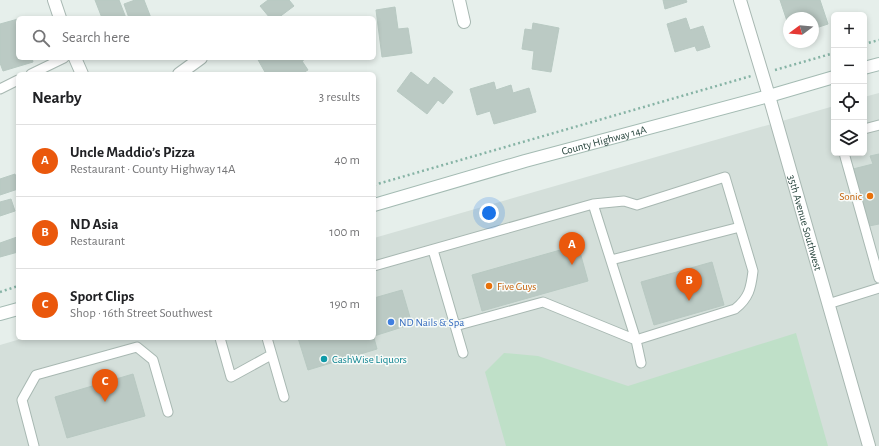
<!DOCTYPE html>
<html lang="en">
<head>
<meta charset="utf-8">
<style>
  body { margin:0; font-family:"Alegreya Sans",sans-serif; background:#f2f2f2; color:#202124 }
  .controls { position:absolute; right:12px; top:12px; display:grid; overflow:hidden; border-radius:6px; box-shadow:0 2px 6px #0003 }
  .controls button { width:36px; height:36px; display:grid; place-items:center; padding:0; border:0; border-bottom:1px solid #e0e0e0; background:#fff; color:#202124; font:20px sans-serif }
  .compass { position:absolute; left:783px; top:12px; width:36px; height:36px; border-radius:50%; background:#fff; box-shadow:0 2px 6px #0003; rotate:254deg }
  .you { position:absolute; left:489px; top:213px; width:14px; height:14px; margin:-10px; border:3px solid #fff; border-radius:50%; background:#1a73e8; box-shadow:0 0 0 6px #1a73e833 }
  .badge { display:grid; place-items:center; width:26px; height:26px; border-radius:50%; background:#ea580c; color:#fff; font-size:13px; font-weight:700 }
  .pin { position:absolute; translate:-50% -33px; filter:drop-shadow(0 1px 2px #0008) }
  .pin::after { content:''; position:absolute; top:21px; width:14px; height:12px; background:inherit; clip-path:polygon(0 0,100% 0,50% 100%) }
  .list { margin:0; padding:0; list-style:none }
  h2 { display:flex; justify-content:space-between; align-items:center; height:52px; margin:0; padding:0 16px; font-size:17px }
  h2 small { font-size:13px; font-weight:400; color:#757577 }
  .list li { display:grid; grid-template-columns:26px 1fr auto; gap:12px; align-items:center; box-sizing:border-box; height:72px; padding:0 16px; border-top:1px solid #e0e0e0 }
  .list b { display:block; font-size:15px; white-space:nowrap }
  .list p { margin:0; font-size:13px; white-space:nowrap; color:#757577 }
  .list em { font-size:13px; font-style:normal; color:#757577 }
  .icon { flex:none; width:22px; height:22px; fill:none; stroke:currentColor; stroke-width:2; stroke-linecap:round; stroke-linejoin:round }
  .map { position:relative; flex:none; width:879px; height:446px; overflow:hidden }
  .search { position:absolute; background:#fff; box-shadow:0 2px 6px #0003; left:16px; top:16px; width:360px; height:44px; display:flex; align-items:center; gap:10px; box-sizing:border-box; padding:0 14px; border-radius:6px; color:#757577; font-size:15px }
  .panel { position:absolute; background:#fff; box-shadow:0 2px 6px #0003; left:16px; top:72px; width:360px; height:268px; border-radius:6px }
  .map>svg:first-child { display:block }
  .built { fill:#d4dfda }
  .green { fill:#bfe0c8 }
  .building { fill:#bbcac4; stroke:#b8c9c2 }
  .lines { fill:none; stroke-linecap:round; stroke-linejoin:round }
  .service-casing { stroke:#a8b8b2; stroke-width:11 }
  .minor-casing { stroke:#a8b8b2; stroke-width:14 }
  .secondary-casing { stroke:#a4bbb3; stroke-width:14 }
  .path { stroke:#86b3a5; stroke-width:2.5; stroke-dasharray:2 3; stroke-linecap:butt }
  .service { stroke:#fff; stroke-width:9 }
  .minor { stroke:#fff; stroke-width:12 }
  .secondary { stroke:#fff; stroke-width:12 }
  .food-dot { fill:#e8710a; stroke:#f7fbf9; stroke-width:1.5 }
  .shop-dot { fill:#3f7fe0; stroke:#f7fbf9; stroke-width:1.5 }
  .culture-dot { fill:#0f9aa8; stroke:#f7fbf9; stroke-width:1.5 }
  .labels { text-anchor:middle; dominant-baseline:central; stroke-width:3; stroke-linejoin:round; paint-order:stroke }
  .street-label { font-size:11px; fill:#24423a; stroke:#f7fbf9 }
  .food-label { font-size:11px; fill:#c56008; stroke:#f7fbf9; text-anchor:end }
  .shop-label { font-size:11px; fill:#366cbe; stroke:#f7fbf9; text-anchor:start }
  .culture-label { font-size:11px; fill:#0d838f; stroke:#f7fbf9; text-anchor:start }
</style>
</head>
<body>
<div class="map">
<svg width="879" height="446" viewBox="0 0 879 446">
  <rect width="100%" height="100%" fill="#e6efeb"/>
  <path class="built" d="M879,93V446H0V345L24,338H374V238L834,106V153H864V97Z"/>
  <path class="green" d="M796,333L828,446H506L485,372L504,353L538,356L628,386Z"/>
  <path class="building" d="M95,0H119L126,18H102Z
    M135,0H144L151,18H129L124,4Z
    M268,0H289L294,6L278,18H270L260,6Z
    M663,0H686L687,2L665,9Z
    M780,0H820L828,24L813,29V18H801V17L789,18V21H787Z
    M395,7L398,29L408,28L412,53L382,57L376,10Z
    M686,18L690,30L703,26L710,47L697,51L695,46L675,52L667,24Z
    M18,19V58H32L33,62L3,71L0,63V24Z
    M533,23L559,28L551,72L532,69L534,51L522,49L525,29L532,30Z
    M257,58H307L302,61L308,70L301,74H266Z
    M411,72L428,85L434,77L453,92L443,104L438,100L427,114L397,91Z
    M494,82L496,90L511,85L513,93L529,88L536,112L494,124L490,111L477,115L470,89Z
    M879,154V224L869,226L853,169L873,164L870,156Z
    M15,174L18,184V189L0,195V179Z
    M11,199L15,211L0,216V202Z
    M17,237L18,252L0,257V243Z
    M578,245L588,281L482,311L472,275Z
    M712,262L724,305L654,325L641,282Z
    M402,290L412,324L374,336V298Z
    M298,338H374L377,349L308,370Z
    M133,374L145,416L67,438L55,397Z"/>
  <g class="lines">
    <defs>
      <path id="service" d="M31,74L64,58
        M0,89L18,80
        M864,129L879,125
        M844,153L879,278
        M593,204L636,340L641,363
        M433,250L463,353
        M611,260L740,227
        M374,266L593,204L624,201L637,205L725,177L753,271C751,288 749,298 735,309L636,340L543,302L455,326
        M828,304L879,288
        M220,338L231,377L271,355
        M267,338L284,397
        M34,446L22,400L36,375L137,347L153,360L168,412"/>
      <g id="minor">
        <path d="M54,0L60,18"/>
        <path d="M459,0L464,22"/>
        <path id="s1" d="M740,0L769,96L869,446"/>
        <path d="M75,58L82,74"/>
        <path d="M179,74L201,58"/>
      </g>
      <g id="secondary">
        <path d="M864,68L879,64"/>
        <path id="s2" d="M374,205L525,161L769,96L834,77"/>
        <path d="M0,314L18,309"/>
      </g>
    </defs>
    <use href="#service" class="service-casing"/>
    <use href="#minor" class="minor-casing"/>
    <use href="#secondary" class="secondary-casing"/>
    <path class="path" d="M864,44L879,40
      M775,70L834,53
      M374,185L751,76
      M0,292L18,286"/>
    <use href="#service" class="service"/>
    <use href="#minor" class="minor"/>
    <use href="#secondary" class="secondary"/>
  </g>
  <g class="food-dot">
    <circle cx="870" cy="196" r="4"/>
    <circle cx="489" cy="286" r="4"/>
  </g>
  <circle class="shop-dot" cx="391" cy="322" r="4"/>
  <circle class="culture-dot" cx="324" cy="359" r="4"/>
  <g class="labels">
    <g class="street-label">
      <text stroke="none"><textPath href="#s2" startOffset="239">County Highway 14A</textPath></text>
      <text stroke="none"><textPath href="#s1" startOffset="232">35th Avenue Southwest</textPath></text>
    </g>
    <g class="food-label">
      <text x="862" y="196">Sonic</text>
      <text x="497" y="286" text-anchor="start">Five Guys</text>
    </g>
    <g class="shop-label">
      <text x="399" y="322">ND Nails &amp; Spa</text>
    </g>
    <g class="culture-label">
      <text x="332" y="359">CashWise Liquors</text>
    </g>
  </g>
</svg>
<div class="controls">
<button>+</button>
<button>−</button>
<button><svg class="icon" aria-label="locate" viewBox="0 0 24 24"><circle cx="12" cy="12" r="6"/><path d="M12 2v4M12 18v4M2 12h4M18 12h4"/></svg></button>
<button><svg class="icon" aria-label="layers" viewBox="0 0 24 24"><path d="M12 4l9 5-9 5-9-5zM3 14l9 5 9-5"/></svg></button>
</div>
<svg class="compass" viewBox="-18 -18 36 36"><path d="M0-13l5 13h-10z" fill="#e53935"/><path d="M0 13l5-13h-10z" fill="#757577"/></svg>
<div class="you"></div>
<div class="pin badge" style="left:572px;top:265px">A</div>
<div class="pin badge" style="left:689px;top:301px">B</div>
<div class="pin badge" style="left:105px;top:402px">C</div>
<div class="search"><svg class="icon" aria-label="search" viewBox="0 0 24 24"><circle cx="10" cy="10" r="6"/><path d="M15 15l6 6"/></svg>Search here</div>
<section class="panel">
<h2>Nearby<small>3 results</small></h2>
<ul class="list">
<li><span class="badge">A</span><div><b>Uncle Maddio’s Pizza</b><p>Restaurant · County Highway 14A</p></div><em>40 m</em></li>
<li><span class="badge">B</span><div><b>ND Asia</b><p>Restaurant</p></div><em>100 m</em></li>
<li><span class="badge">C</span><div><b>Sport Clips</b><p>Shop · 16th Street Southwest</p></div><em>190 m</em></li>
</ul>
</section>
</div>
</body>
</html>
